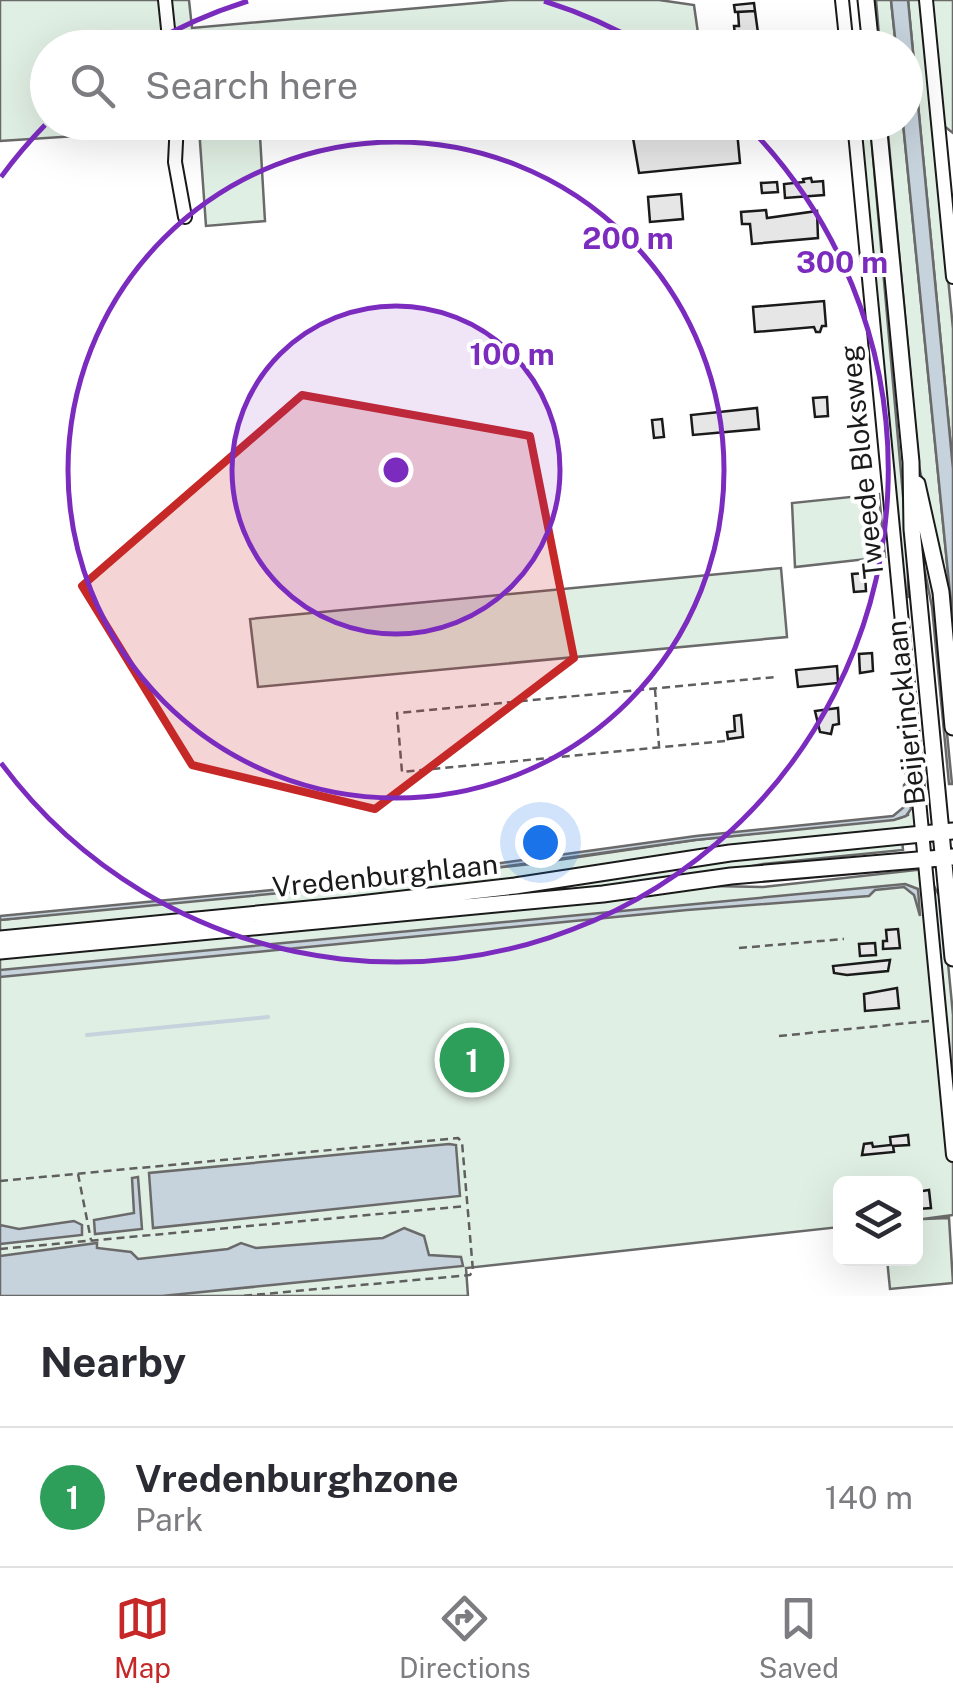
<!DOCTYPE html>
<html lang="en">
<head>
<meta charset="utf-8">
<style>
  body { margin:0; font-family:"Public Sans",sans-serif; background:#f2f2f3; color:#2b2b33 }
  .controls { position:absolute; right:30px; bottom:30px; display:grid; overflow:hidden; border-radius:15px; box-shadow:0 10px 40px #0002 }
  .controls button { width:90px; height:90px; display:grid; place-items:center; padding:0; border:0; border-bottom:2px solid #e1e1e2; background:#fff; color:#2b2b33; font:50px sans-serif }
  .you { position:absolute; left:540px; top:842px; width:35px; height:35px; margin:-25px; border:8px solid #fff; border-radius:50%; background:#1a73e8; box-shadow:0 0 0 15px #1a73e833 }
  .badge { display:grid; place-items:center; width:65px; height:65px; border-radius:50%; background:#c62828; color:#fff; font-size:32px; font-weight:700 }
  .pin { position:absolute; translate:-50% -50%; border:5px solid #fff; box-shadow:0 2px 10px #0006 }
  .list { margin:0; padding:0; list-style:none }
  h2 { display:flex; justify-content:space-between; align-items:center; height:130px; margin:0; padding:0 40px; font-size:42px }
  h2 small { font-size:32px; font-weight:400; color:#7c7c81 }
  .list li { display:grid; grid-template-columns:65px 1fr auto; gap:30px; align-items:center; box-sizing:border-box; height:140px; padding:0 40px; border-top:2px solid #e1e1e2 }
  .list b { display:block; font-size:38px; white-space:nowrap }
  .list p { margin:0; font-size:32px; white-space:nowrap; color:#7c7c81 }
  .list em { font-size:32px; font-style:normal; color:#7c7c81 }
  .icon { flex:none; width:55px; height:55px; fill:none; stroke:currentColor; stroke-width:2; stroke-linecap:round; stroke-linejoin:round }
  .map { position:relative; flex:none; width:953px; height:1296px; overflow:hidden }
  .search { position:absolute; background:#fff; box-shadow:0 10px 40px #0002; left:30px; right:30px; top:30px; height:110px; display:flex; align-items:center; gap:25px; box-sizing:border-box; padding:0 35px; border-radius:55px; color:#7c7c81; font-size:38px }
  .sheet { height:270px; background:#fff }
  nav { display:flex; justify-content:space-around; align-items:center; box-sizing:border-box; height:140px; border-top:2px solid #e1e1e2; background:#fff; font-size:28px; color:#7c7c81 }
  nav a { display:grid; justify-items:center; gap:5px }
  nav .on { color:#c62828 }
  .map>svg:first-child { display:block }
  .green { fill:#e0efe3; stroke:#6a6a6a; stroke-width:2.5 }
  .water { fill:#c6d2dc; stroke:#6a6a6a; stroke-width:2.5 }
  .lines { fill:none; stroke-linecap:round; stroke-linejoin:round }
  .stream { stroke:#c6d2dc; stroke-width:4 }
  .building { fill:#e6e6e6; stroke:#1a1a1a; stroke-width:2.5 }
  .minor-casing { stroke:#1a1a1a; stroke-width:16 }
  .major-casing { stroke:#1a1a1a; stroke-width:19 }
  .path { stroke:#5f5f5f; stroke-width:2.5; stroke-dasharray:8 5; stroke-linecap:butt }
  .minor { stroke:#fff; stroke-width:12 }
  .major { stroke:#fff; stroke-width:15 }
  .marked { fill:#c62828; fill-opacity:0.2; stroke:#c62828; stroke-width:8; stroke-linejoin:round }
  .ring { fill:none; stroke:#7b2cbf; stroke-width:5 }
  .labels { text-anchor:middle; dominant-baseline:central; stroke-width:8; stroke-linejoin:round; paint-order:stroke }
  .street-label { font-size:28px; fill:#1a1a1a; stroke:#fff }
  .centre { fill:#7b2cbf; stroke:#fff; stroke-width:5 }
  .ring-label { font-size:30px; text-anchor:middle; font-weight:bold; fill:#7b2cbf; stroke:#fff; stroke-width:8; stroke-linejoin:round; paint-order:stroke }
</style>
</head>
<body>
<div class="map">
<svg width="953" height="1296" viewBox="0 0 953 1296">
  <rect width="100%" height="100%" fill="#fff"/>
  <path class="green" d="M0,0H189L192,28L510,0H659L694,5L700,47L48,48V122L341,123L260,136L265,221L206,226L199,128L0,141Z
    M876,0H891L896,47H880Z
    M908,0H921L953,329V469Z
    M930,0H953V133L944,126Z
    M859,123H870L908,552V597L904,598Z
    M887,123H903L953,623V666L935,543L919,466Z
    M879,494L885,557L795,567L792,503Z
    M919,496L934,601L952,784H949L932,607L920,547Z
    M781,568L787,637L258,687L250,619Z
    M904,745L908,747L917,825L909,831L514,882L0,936V920L531,864L695,840L900,818L908,815Z
    M902,840L903,850L763,864L654,885L210,928L597,875Z
    M925,869L942,901L953,1015V1215L923,1219L949,1218L953,1283L890,1289L887,1259L916,1258V1184H840V1227L466,1268L468,1296H0V954L711,886L763,887Z"/>
  <path class="water" d="M891,0H908L953,469V623L903,123L906,48L896,47Z
    M907,782L911,809L906,816L894,820L695,840L385,883L0,920V916L386,879L696,836L893,816L904,807V785Z
    M905,884L918,889L920,916L914,895L904,887L875,890L869,896L687,910L0,977V970Z
    M449,1144L456,1145L460,1196L153,1228L149,1173Z
    M138,1177L142,1229L95,1234L94,1220L134,1213L132,1178Z
    M74,1221L82,1225V1235L0,1244V1225L19,1229Z
    M404,1228L424,1236L429,1255L461,1257L463,1266L162,1296H0V1256L97,1243V1248L131,1252L138,1259L228,1249L241,1243L256,1248L383,1238Z"/>
  <g class="lines">
    <path class="stream" d="M87,1035L268,1017"/>
  </g>
  <path class="building" d="M754,3L755,11L735,12L734,5Z
    M755,11L759,40L747,41L746,34L735,35L734,26H739L738,12Z
    M784,122H803L804,132L785,134Z
    M681,127L682,136L737,131L740,163L639,173L632,132Z
    M811,178L812,182L823,181L824,195L785,198L784,184L804,182L803,179Z
    M777,182L778,192L762,193L761,183Z
    M681,194L683,219L650,222L648,197Z
    M766,210L767,218L817,211L818,238L752,244L750,224H742L741,212Z
    M824,301L826,326H822L820,332H816L814,327L755,332L753,307Z
    M827,397L828,416L815,417L813,398Z
    M757,408L759,429L693,435L691,415Z
    M662,419L664,437L654,438L652,420Z
    M865,573L866,591L854,592L852,574Z
    M872,653L873,671L860,673L859,654Z
    M837,666L838,683L798,687L796,670Z
    M838,708L839,724L833,725L831,734L820,732L815,711Z
    M741,715L743,737L728,739L727,732L735,731L734,716Z
    M898,929L900,948L883,949V941H887L886,930Z
    M875,943L876,955L860,956L859,944Z
    M890,960L888,971L847,975L834,973L833,966Z
    M897,988L899,1008L865,1011L864,994Z
    M908,1135L909,1145L893,1146L894,1152L862,1155L864,1144L872,1143L873,1147L891,1145L890,1137Z
    M929,1190L931,1208L918,1209L916,1192Z"/>
  <g class="lines">
    <defs>
      <path id="minor" d="M165,0L170,48
        M842,0L847,48
        M926,0L953,277
        M177,122L175,162L185,217
        M854,122L953,1155"/>
      <path id="major" d="M866,0L871,48
        M878,122L911,462L912,529L953,958
        M917,484L941,592L953,727
        M0,939L351,905L515,886L730,853L953,831
        M0,951L603,894L731,876L953,857"/>
    </defs>
    <use href="#minor" class="minor-casing"/>
    <use href="#major" class="major-casing"/>
    <path class="path" d="M655,689L659,746
      M725,741L402,772L397,713L775,677
      M739,948L844,939
      M779,1036L929,1021
      M78,1174L91,1240
      M0,1181L458,1138L462,1142L473,1271L470,1275L242,1296
      M0,1249L466,1206"/>
    <use href="#minor" class="minor"/>
    <use href="#major" class="major"/>
  </g>
  <path class="marked" d="M302,395L530,436L574,658L375,809L192,765L82,586Z"/>
  <circle cx="396" cy="470" r="164" fill="#7b2cbf" fill-opacity=".12"/>
  <g class="ring">
    <circle cx="396" cy="470" r="164"/>
    <circle cx="396" cy="470" r="328"/>
    <path d="M1 177A492 492 0 0 1 45 125M146 46A492 492 0 0 1 248 1M544 1A492 492 0 0 1 646 46M747 125A492 492 0 1 1 1 763"/>
  </g>
  <g class="labels">
    <g class="street-label">
      <text transform="translate(861 462) rotate(-96)">Tweede Bloksweg</text>
      <text transform="translate(905 713) rotate(-96)">Beijerincklaan</text>
      <text transform="translate(385 875) rotate(-6)">Vredenburghlaan</text>
    </g>
  </g>
  <circle cx="396" cy="470" r="15" class="centre"/>
  <g class="ring-label">
    <text x="628" y="249">200 m</text>
    <text x="842" y="273">300 m</text>
    <text x="512" y="365">100 m</text>
  </g>
</svg>
<div class="controls">
<button><svg class="icon" aria-label="layers" viewBox="0 0 24 24"><path d="M12 4l9 5-9 5-9-5zM3 14l9 5 9-5"/></svg></button>
</div>
<div class="you"></div>
<div class="pin badge" style="left:472px;top:1060px;background:#2e9e5b">1</div>
<div class="search"><svg class="icon" aria-label="search" viewBox="0 0 24 24"><circle cx="10" cy="10" r="6"/><path d="M15 15l6 6"/></svg>Search here</div>
</div>
<section class="sheet">
<h2>Nearby<small></small></h2>
<ul class="list">
<li><span class="badge" style="background:#2e9e5b">1</span><div><b>Vredenburghzone</b><p>Park</p></div><em>140 m</em></li>
</ul>
</section>
<nav>
<a class="on"><svg class="icon" aria-label="map" viewBox="0 0 24 24"><path d="M3 6l6-2 6 2 6-2v14l-6 2-6-2-6 2zM9 4v14M15 6v14"/></svg>Map</a>
<a><svg class="icon" aria-label="directions" viewBox="0 0 24 24"><path d="M12 3l9 9-9 9-9-9zM9 14v-3h6M13 9l2 2-2 2"/></svg>Directions</a>
<a><svg class="icon" aria-label="saved" viewBox="0 0 24 24"><path d="M7 4h10v16l-5-4-5 4z"/></svg>Saved</a>
</nav>
</body>
</html>
